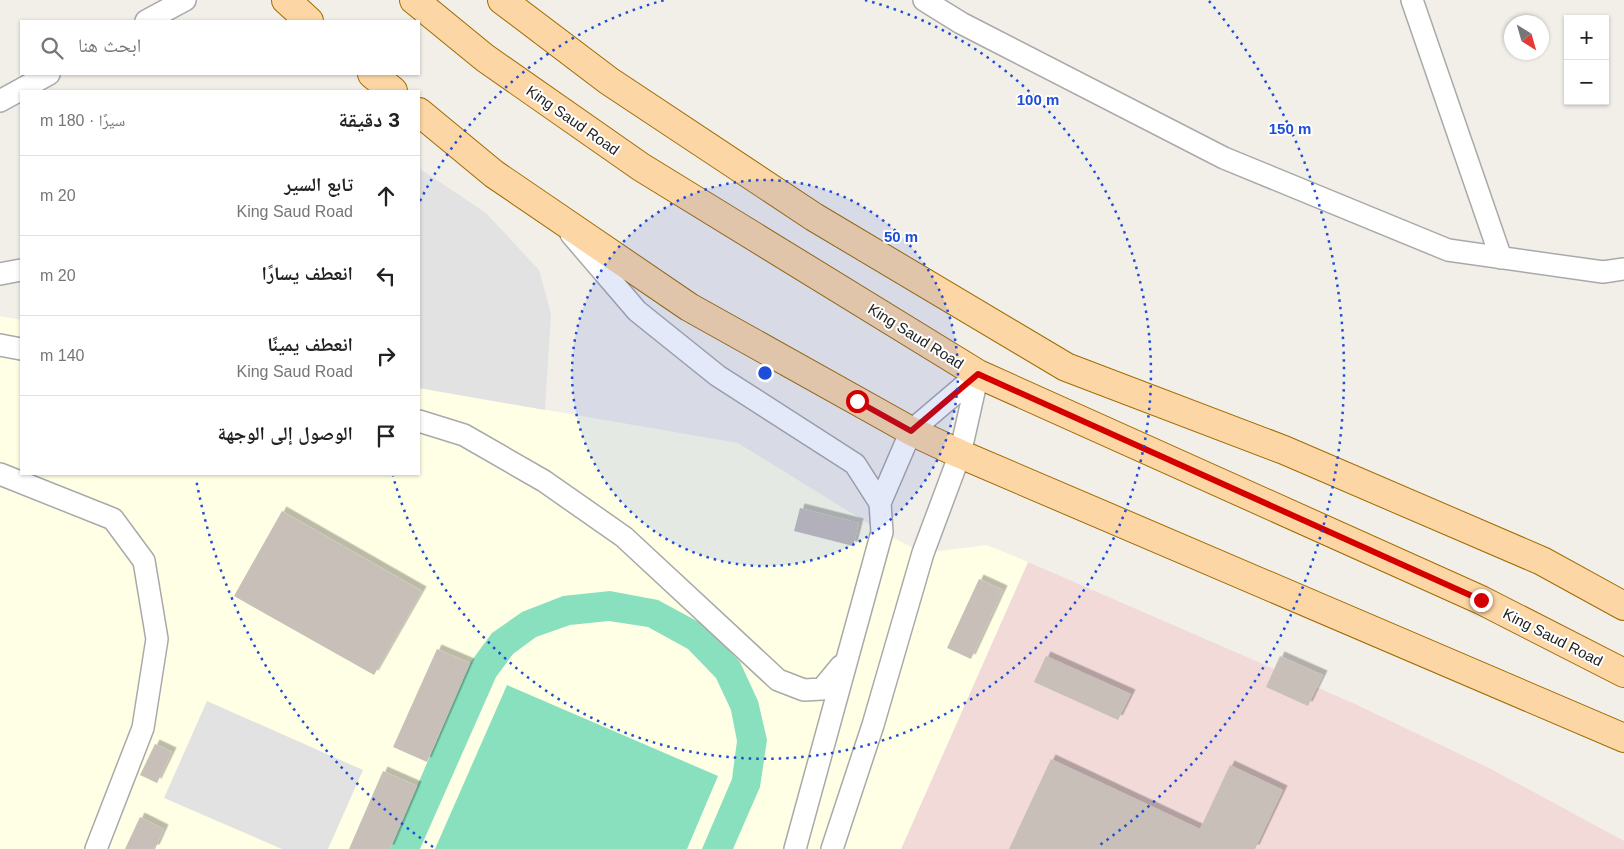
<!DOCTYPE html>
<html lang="ar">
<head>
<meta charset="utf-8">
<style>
  body { margin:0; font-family:Helvetica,"Noto Naskh Arabic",sans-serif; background:#f2f2f2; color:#222; direction:rtl }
  .controls { position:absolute; right:15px; top:15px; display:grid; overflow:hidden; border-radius:0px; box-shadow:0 1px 4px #0004 }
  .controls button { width:45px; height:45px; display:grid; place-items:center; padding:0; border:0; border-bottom:1px solid #e0e0e0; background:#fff; color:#222; font:25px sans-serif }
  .compass { position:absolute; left:1504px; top:15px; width:45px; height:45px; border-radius:50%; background:#fff; box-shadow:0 1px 4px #0004; rotate:143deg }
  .stop { position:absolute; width:15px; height:15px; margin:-11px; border:4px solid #d40000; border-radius:50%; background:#fff }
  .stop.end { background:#d40000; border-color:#fff; box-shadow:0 1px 5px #0008 }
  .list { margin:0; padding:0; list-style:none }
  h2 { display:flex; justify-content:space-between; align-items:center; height:65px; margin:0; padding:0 20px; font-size:21px }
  h2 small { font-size:16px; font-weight:400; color:#767676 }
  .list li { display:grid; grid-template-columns:32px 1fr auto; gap:15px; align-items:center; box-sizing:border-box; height:80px; padding:0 20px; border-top:1px solid #e0e0e0 }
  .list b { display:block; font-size:19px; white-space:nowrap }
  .list p { margin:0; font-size:16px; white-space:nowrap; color:#767676 }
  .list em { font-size:16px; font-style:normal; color:#767676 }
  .icon { flex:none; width:28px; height:28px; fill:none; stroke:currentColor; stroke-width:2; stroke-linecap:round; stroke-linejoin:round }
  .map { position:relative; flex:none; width:1624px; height:849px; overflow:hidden; direction:ltr }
  .search { position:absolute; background:#fff; box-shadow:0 1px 4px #0004; left:20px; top:20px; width:400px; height:55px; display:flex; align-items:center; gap:12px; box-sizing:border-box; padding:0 18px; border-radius:0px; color:#767676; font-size:19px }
  .panel { position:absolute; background:#fff; box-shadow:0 1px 4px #0004; left:20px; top:90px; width:400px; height:385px; border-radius:0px; direction:rtl }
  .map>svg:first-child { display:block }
  .commercial { fill:#f2dad9 }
  .education { fill:#ffffe5 }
  .pitch { fill:#88e0be }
  .parking { fill:#e2e2e2 }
  .building { fill:#c7bfb8; filter:url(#shadow) }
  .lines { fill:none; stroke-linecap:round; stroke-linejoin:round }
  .minor-casing { stroke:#a9a9a9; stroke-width:24 }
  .primary-casing { stroke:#a06b00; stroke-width:30 }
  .minor { stroke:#fff; stroke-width:21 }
  .primary { stroke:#fcd6a4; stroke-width:28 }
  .route { stroke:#d40000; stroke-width:6 }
  .ring { fill:none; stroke:#1d4ed8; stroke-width:2.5; stroke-dasharray:2.5 5 }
  .labels { text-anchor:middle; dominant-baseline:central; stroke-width:4; stroke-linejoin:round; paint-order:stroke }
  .street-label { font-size:15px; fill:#222; stroke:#fff }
  .centre { fill:#1d4ed8; stroke:#fff; stroke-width:2.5 }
  .ring-label { font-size:15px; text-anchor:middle; font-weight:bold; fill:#1d4ed8; stroke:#fff; stroke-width:4; stroke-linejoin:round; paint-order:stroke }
</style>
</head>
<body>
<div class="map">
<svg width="1624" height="849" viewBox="0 0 1624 849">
  <defs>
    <filter id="shadow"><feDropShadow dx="4.5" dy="-4.5" stdDeviation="0" flood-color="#0004"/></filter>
  </defs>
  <rect width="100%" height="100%" fill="#f2efe9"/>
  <path class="commercial" d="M1028,562L1355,704L1491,769L1624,841V849H901Z"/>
  <path class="education" d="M0,316L21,320V474H419V388L738,443L882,532L923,553L987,545L1028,562L901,849H0Z"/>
  <path class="pitch" d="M610,591L658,600L706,626L740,662L758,701L767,740L760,787L733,849H702L732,779L737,741L731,710L716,678L688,649L648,627L609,621L570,625L536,637L513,654L496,677L420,849H390L470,663L492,633L522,612L563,596Z
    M507,685L718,776L687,849H435Z"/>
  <path class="parking" d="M419,168L486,213L539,270L551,314L545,410L419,388Z
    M207,701L363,770L328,849H282L164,798Z"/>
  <path class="building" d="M800,508L859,523L853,546L794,531Z
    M282,511L422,591L374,675L234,596Z
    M979,579L1003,590L971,659L947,648Z
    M437,649L470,663L427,762L393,747Z
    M1046,656L1131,694L1118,720L1034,682Z
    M1280,656L1323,675L1308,706L1266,687Z
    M155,744L172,752L157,783L140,775Z
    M1051,759L1200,829L1230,765L1283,790L1255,849H1009Z
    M383,771L417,786L390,849H349Z
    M140,817L164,829L155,849H125Z"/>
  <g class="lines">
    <defs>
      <path id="minor" d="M924,0L961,23L1224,158L1448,250L1603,272L1624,269
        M1412,0L1501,258
        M146,21L185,0
        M0,101L49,74
        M571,234L637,311L718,376L855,464L880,503
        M0,274L21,270
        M0,345L21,349
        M419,421L464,435L544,481L624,537L778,680L804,690L822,689L841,666
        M0,474L113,519L144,561L157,639L143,728L96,849
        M795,849L882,532L880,503L911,431L978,374L960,454L923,553L873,725L832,849"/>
      <path id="primary" d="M286,0L309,21
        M414,0L485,58L641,167L978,374L1481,600L1624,673
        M502,0L609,81L814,217L1066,367L1284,450L1542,561L1624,606
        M372,74L393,91
        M419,112L494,174L689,307L911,431L960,454L1624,738"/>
    </defs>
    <use href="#minor" class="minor-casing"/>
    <use href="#primary" class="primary-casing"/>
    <use href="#minor" class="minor"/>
    <use href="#primary" class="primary"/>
  </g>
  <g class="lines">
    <path class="route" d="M857,401L911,431L978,374L1481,600"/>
  </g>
  <circle cx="765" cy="373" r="193" fill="#1d4ed8" fill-opacity=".12"/>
  <g class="ring">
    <circle cx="765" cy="373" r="193"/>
    <path d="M420 201A386 386 0 0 1 665 0M865 0A386 386 0 1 1 393 476"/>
    <path d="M433 847A579 579 0 0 1 196 479M1209 1A579 579 0 0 1 1097 847"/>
  </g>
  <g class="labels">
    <g class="street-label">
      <text transform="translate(573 120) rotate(35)">King Saud Road</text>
      <text transform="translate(916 336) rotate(32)">King Saud Road</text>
      <text transform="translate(1553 637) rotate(27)">King Saud Road</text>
    </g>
  </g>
  <circle cx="765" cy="373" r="8" class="centre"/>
  <g class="ring-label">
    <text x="1038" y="105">100 m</text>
    <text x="1290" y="134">150 m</text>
    <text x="901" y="242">50 m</text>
  </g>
</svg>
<div class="controls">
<button>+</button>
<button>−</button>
</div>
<svg class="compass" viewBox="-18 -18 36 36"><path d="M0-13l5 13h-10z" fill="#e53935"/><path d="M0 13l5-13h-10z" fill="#767676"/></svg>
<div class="stop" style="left:857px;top:401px"></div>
<div class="stop end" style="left:1481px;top:600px"></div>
<div class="search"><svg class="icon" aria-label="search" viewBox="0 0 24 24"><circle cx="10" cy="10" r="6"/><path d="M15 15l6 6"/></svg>ابحث هنا</div>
<section class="panel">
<h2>3 دقيقة<small>سيرًا · 180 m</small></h2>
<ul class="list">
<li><svg class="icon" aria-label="ahead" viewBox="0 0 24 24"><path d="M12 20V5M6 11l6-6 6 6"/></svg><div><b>تابع السير</b><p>King Saud Road</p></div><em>20 m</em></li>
<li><svg class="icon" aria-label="left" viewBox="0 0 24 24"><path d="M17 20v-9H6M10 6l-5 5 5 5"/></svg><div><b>انعطف يسارًا</b></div><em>20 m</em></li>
<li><svg class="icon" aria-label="right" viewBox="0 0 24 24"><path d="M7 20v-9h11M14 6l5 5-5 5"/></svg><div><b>انعطف يمينًا</b><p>King Saud Road</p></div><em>140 m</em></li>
<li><svg class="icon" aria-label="arrive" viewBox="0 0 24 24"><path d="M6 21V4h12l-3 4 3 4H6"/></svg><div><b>الوصول إلى الوجهة</b></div></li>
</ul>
</section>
</div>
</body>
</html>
